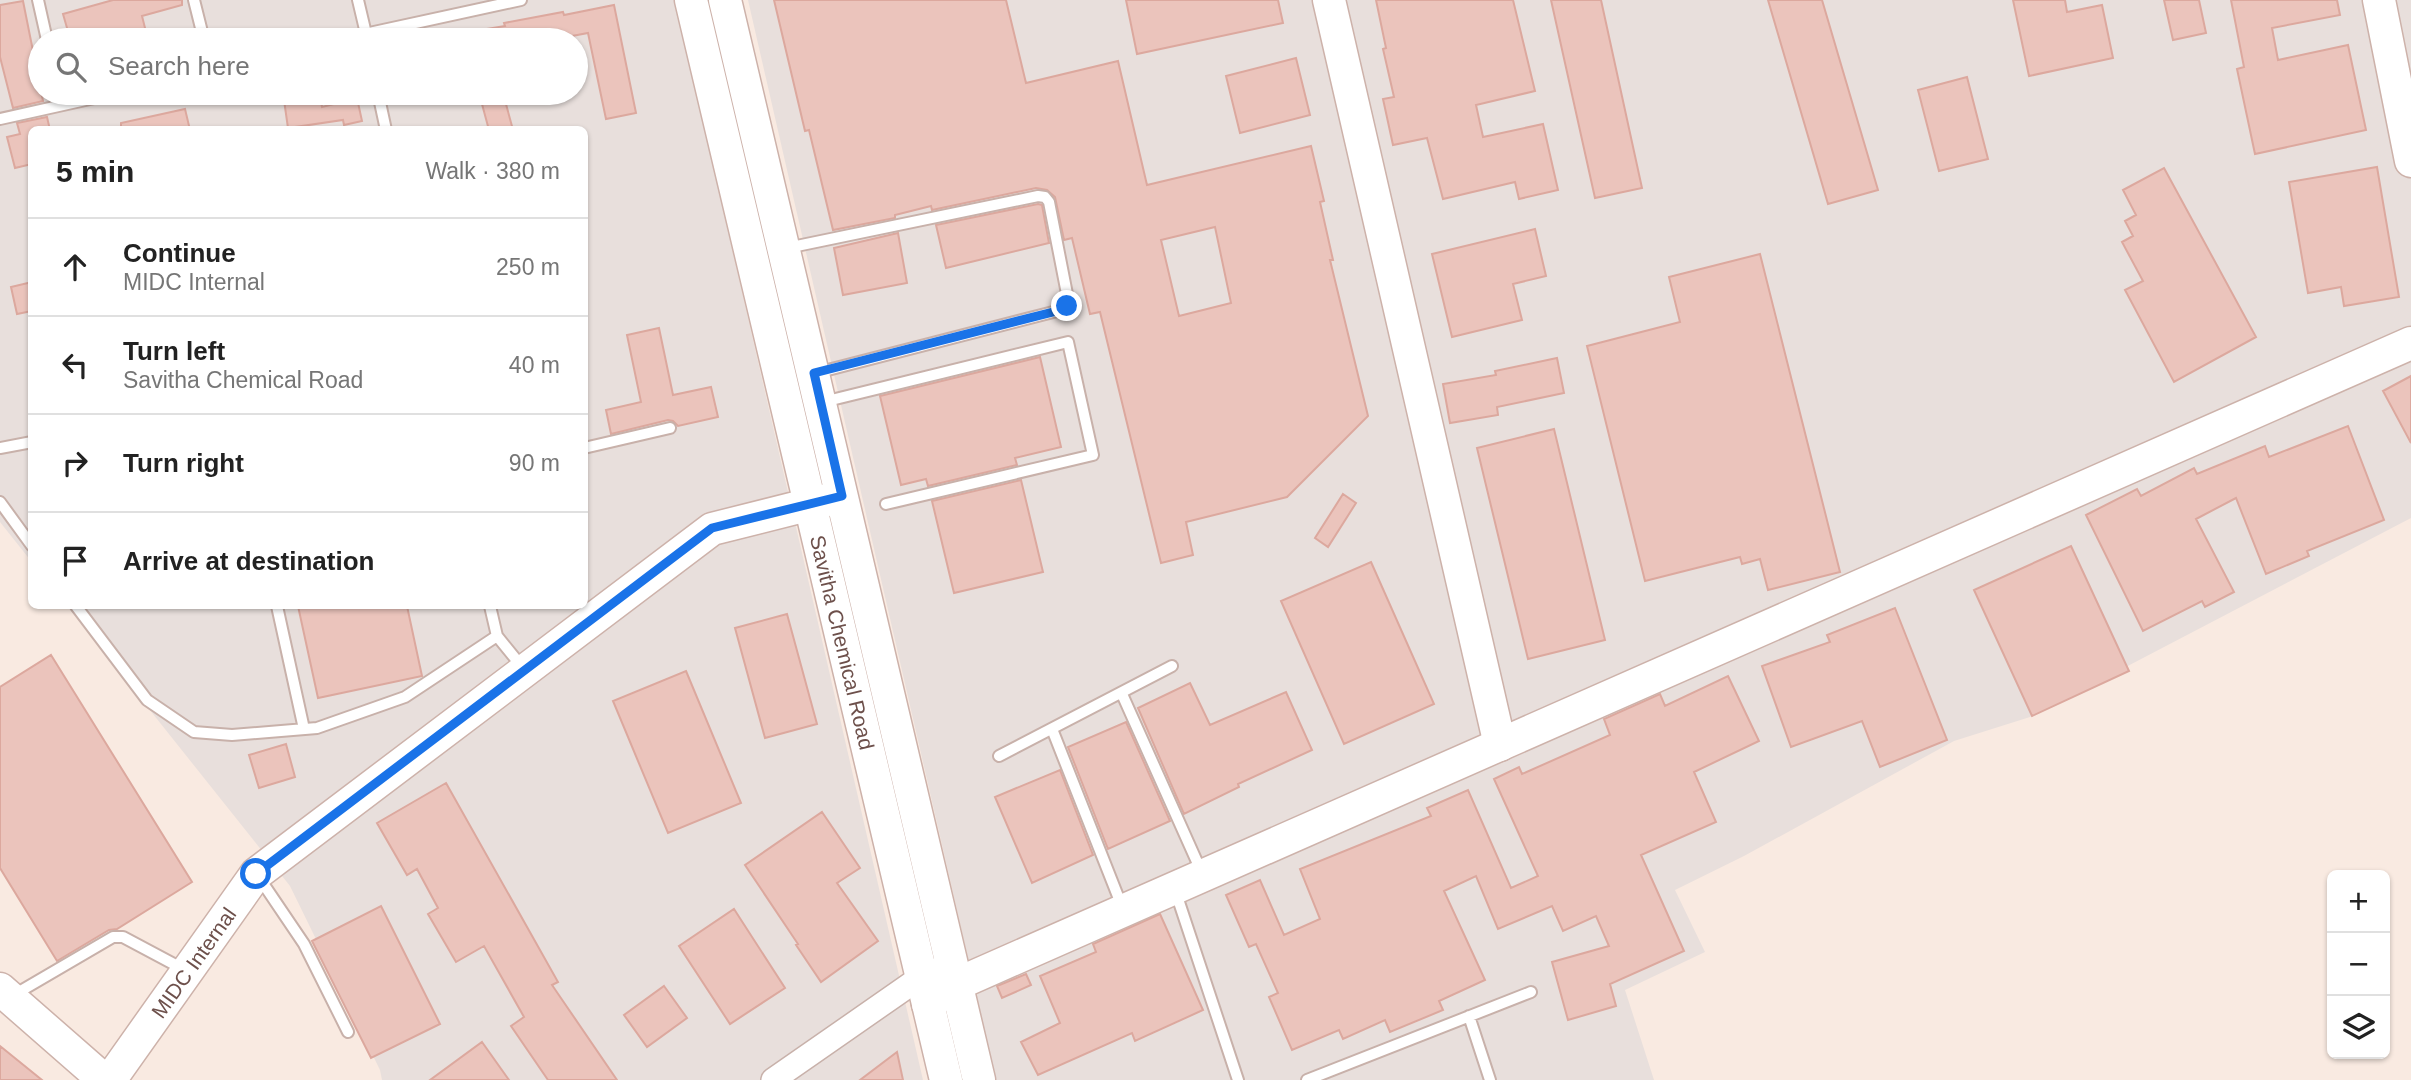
<!DOCTYPE html>
<html lang="en">
<head>
<meta charset="utf-8">
<style>
  body { margin:0; font-family:Arial,sans-serif; background:#f6f6f6; color:#222 }
  .controls { position:absolute; right:21px; bottom:21px; display:grid; overflow:hidden; border-radius:10px; box-shadow:0 2px 5px #0004 }
  .controls button { width:63px; height:63px; display:grid; place-items:center; padding:0; border:0; border-bottom:2px solid #e0e0e0; background:#fff; color:#222; font:35px sans-serif }
  .stop { position:absolute; width:21px; height:21px; margin:-16px; border:5px solid #1a73e8; border-radius:50%; background:#fff }
  .stop.end { background:#1a73e8; border-color:#fff; box-shadow:0 2px 7px #0008 }
  .list { margin:0; padding:0; list-style:none }
  h2 { display:flex; justify-content:space-between; align-items:center; height:91px; margin:0; padding:0 28px; font-size:30px }
  h2 small { font-size:23px; font-weight:400; color:#767676 }
  .list li { display:grid; grid-template-columns:46px 1fr auto; gap:21px; align-items:center; box-sizing:border-box; height:98px; padding:0 28px; border-top:2px solid #e0e0e0 }
  .list b { display:block; font-size:26px; white-space:nowrap }
  .list p { margin:0; font-size:23px; white-space:nowrap; color:#767676 }
  .list em { font-size:23px; font-style:normal; color:#767676 }
  .icon { flex:none; width:38px; height:38px; fill:none; stroke:currentColor; stroke-width:2; stroke-linecap:round; stroke-linejoin:round }
  .map { position:relative; flex:none; width:2411px; height:1080px; overflow:hidden }
  .search { position:absolute; background:#fff; box-shadow:0 2px 5px #0004; left:28px; top:28px; width:560px; height:77px; display:flex; align-items:center; gap:18px; box-sizing:border-box; padding:0 24px; border-radius:38px; color:#767676; font-size:26px }
  .panel { position:absolute; background:#fff; box-shadow:0 2px 5px #0004; left:28px; top:126px; width:560px; height:483px; border-radius:10px }
  .map>svg:first-child { display:block }
  .industrial { fill:#e8dfdc; fill-rule:evenodd }
  .building { fill:#ebc4bc; stroke:#dca89e; stroke-width:2; fill-rule:evenodd }
  .lines { fill:none; stroke-linecap:round; stroke-linejoin:round }
  .lane-casing { stroke:#c8b1aa; stroke-width:14 }
  .street-casing { stroke:#c8b1aa; stroke-width:26 }
  .secondary-casing { stroke:#cdb2aa; stroke-width:35 }
  .lane { stroke:#fff; stroke-width:10 }
  .street { stroke:#fff; stroke-width:23 }
  .secondary { stroke:#fff; stroke-width:32 }
  .route { stroke:#1a73e8; stroke-width:9 }
  .labels { text-anchor:middle; dominant-baseline:central; stroke-width:6; stroke-linejoin:round; paint-order:stroke }
  .street-label { font-size:21px; fill:#6d504b; stroke:#fdefe6 }
</style>
</head>
<body>
<div class="map">
<svg width="2411" height="1080" viewBox="0 0 2411 1080">
  <rect width="100%" height="100%" fill="#f9eae1"/>
  <path class="industrial" d="M0,0H675L923,1080H382L380,1070L290,886L67,606H584V130H32L31,561L0,522ZM40,40H576V93H40Z
    M748,0H2411V518L2030,717L1954,741L1744,856L1675,890L1705,952L1625,990L1654,1080H996Z"/>
  <path class="building" d="M113,0H182V5L142,16L148,40H77L76,34L69,35L63,14Z
    M774,0H1006L1026,83L1118,61L1147,185L1311,146L1324,201L1320,202L1333,260H1330L1368,416L1287,497L1186,522L1193,555L1161,563L1100,312L1090,314L1072,238L1064,240L1055,197L1047,190L1036,188L932,210L931,206L895,215V218L833,230L809,130L805,131ZM1215,227L1231,303L1179,316L1161,240Z
    M1126,0H1278L1283,23L1137,54Z
    M1376,0H1513L1535,91L1476,105L1483,137L1543,124L1558,190L1519,199L1515,182L1443,199L1427,138L1393,145L1383,99L1394,97L1383,49L1386,48Z
    M1551,0H1601L1642,188L1595,198Z
    M1768,0H1822L1878,190L1828,204Z
    M2013,0H2065L2067,12L2102,5L2113,58L2029,76Z
    M2164,0H2199L2206,33L2173,40Z
    M2231,0H2337L2340,15L2272,28L2278,60L2348,45L2366,130L2255,154L2237,69L2244,67Z
    M23,1L43,101L13,108L0,57V5Z
    M614,5L636,113L606,119L588,33L551,40H469L468,32L505,26L504,23L563,12L564,15Z
    M1296,58L1310,115L1240,133L1226,76Z
    M1967,77L1988,159L1939,171L1918,90Z
    M283,93H319L322,107L357,98L362,121L344,125L343,120L288,128Z
    M479,93H503L513,130H489Z
    M185,109L190,130H121V123Z
    M47,117L50,130H32V164L15,168L7,137L20,134L17,123Z
    M2377,167L2399,297L2344,306L2341,287L2308,293L2289,182Z
    M2164,168L2256,337L2174,382L2125,290L2143,281L2122,242L2133,236L2125,221L2136,215L2123,190Z
    M1038,204L1042,205L1049,243L946,268L936,225Z
    M1535,229L1546,276L1513,284L1522,320L1452,337L1432,254Z
    M898,233L907,283L843,295L834,248Z
    M1760,254L1840,572L1768,590L1760,559L1742,564L1740,557L1645,581L1587,346L1680,322L1669,277Z
    M32,282V311L17,314L11,287Z
    M659,328L673,395L711,387L718,417L678,426L673,421L668,420L611,434L606,410L641,402L627,335Z
    M1040,357L1061,447L1015,458L1017,465L928,486L926,479L901,485L880,396Z
    M1557,358L1564,393L1497,407L1498,415L1450,423L1443,384L1496,375L1495,371Z
    M2411,376V443L2383,391Z
    M2348,426L2384,520L2307,551L2309,556L2266,574L2236,498L2196,519L2234,592L2205,607L2202,601L2143,631L2086,515L2137,489L2141,496L2194,468L2197,474L2265,446L2269,457Z
    M1554,429L1605,640L1528,659L1477,448Z
    M1021,480L1043,572L954,593L932,501Z
    M1343,494L1356,503L1328,547L1315,538Z
    M2071,546L2129,671L2032,716L1974,590Z
    M1371,562L1434,704L1344,744L1281,601Z
    M298,606H407L422,676L318,698Z
    M1895,608L1947,740L1880,767L1862,721L1791,747L1762,666L1830,642L1827,635Z
    M787,614L817,724L765,738L735,628Z
    M51,655L192,882L117,929L109,930L57,961L0,868V687Z
    M686,671L741,803L668,833L613,701Z
    M1728,676L1759,741L1694,772L1716,822L1641,855L1684,951L1610,984L1616,1006L1568,1020L1552,962L1609,946L1596,916L1563,931L1552,906L1498,929L1476,876L1444,891L1485,980L1439,1001L1443,1010L1390,1032L1385,1020L1343,1039L1339,1030L1292,1050L1269,997L1278,993L1256,944L1249,947L1226,895L1260,880L1284,935L1320,919L1300,869L1431,816L1427,808L1468,790L1511,888L1538,876L1494,779L1519,767L1522,774L1610,735L1604,719L1660,694L1665,706Z
    M1190,683L1210,725L1286,692L1312,750L1238,784L1239,787L1184,814L1138,708Z
    M1126,722L1170,821L1108,849L1068,747Z
    M286,744L295,777L259,788L249,755Z
    M1060,770L1093,855L1032,883L995,797Z
    M446,783L558,982L552,985L617,1080H548L511,1026L524,1017L484,946L456,962L428,914L438,908L417,869L407,875L377,823Z
    M822,812L860,868L837,883L878,941L821,982L796,945L798,944L745,865Z
    M381,906L440,1024L371,1058L312,941Z
    M734,909L785,988L730,1024L679,946Z
    M1160,914L1203,1010L1135,1041L1132,1033L1038,1075L1021,1042L1060,1023L1040,976L1096,952L1093,944Z
    M1026,974L1031,985L1002,998L997,986Z
    M664,986L687,1018L647,1047L624,1015Z
    M482,1042L509,1080H430Z
    M0,1046L42,1080H0Z
    M897,1052L903,1080H860Z"/>
  <g class="lines">
    <defs>
      <path id="lane" d="M38,0L47,40
        M194,0L204,40
        M358,0L367,38
        M337,40L521,0
        M378,93L386,130
        M0,119L117,93
        M787,248L1038,196L1045,197L1049,202L1068,299L1067,306L1061,310L816,373
        M823,402L1068,342L1093,455L886,504
        M0,448L32,442
        M584,448L670,428
        M0,502L32,546
        M76,606L147,700L194,732L232,735L317,728L405,697L497,636L523,668
        M277,606L304,729
        M490,606L497,636
        M1122,694L1202,873
        M1052,729L1123,909
        M999,756L1172,666
        M258,876L304,944L348,1032
        M1175,890L1238,1080
        M12,996L113,937H123L185,970
        M1469,1016L1490,1080
        M1307,1080L1531,992"/>
      <path id="street" d="M773,1080L931,970"/>
      <g id="secondary">
        <path id="s1" d="M691,0L946,1080"/>
        <path d="M725,0L979,1080"/>
        <path d="M1329,0L1500,745"/>
        <path d="M2379,0L2411,161"/>
        <path d="M0,989L104,1080"/>
        <path d="M928,1004L957,984L2411,343"/>
        <path id="s2" d="M110,1080L256,874L712,529L831,499"/>
      </g>
    </defs>
    <use href="#lane" class="lane-casing"/>
    <use href="#street" class="street-casing"/>
    <use href="#secondary" class="secondary-casing"/>
    <use href="#lane" class="lane"/>
    <use href="#street" class="street"/>
    <use href="#secondary" class="secondary"/>
  </g>
  <g class="lines">
    <path class="route" d="M256,874L712,528L842,496L814,373L1061,310L1067,306"/>
  </g>
  <g class="labels">
    <g class="street-label">
      <text stroke="none"><textPath href="#s1" startOffset="660">Savitha Chemical Road</textPath></text>
      <text stroke="none"><textPath href="#s2" startOffset="144">MIDC Internal</textPath></text>
    </g>
  </g>
</svg>
<div class="controls">
<button>+</button>
<button>−</button>
<button><svg class="icon" aria-label="layers" viewBox="0 0 24 24"><path d="M12 4l9 5-9 5-9-5zM3 14l9 5 9-5"/></svg></button>
</div>
<div class="stop" style="left:256px;top:874px"></div>
<div class="stop end" style="left:1067px;top:306px"></div>
<div class="search"><svg class="icon" aria-label="search" viewBox="0 0 24 24"><circle cx="10" cy="10" r="6"/><path d="M15 15l6 6"/></svg>Search here</div>
<section class="panel">
<h2>5 min<small>Walk · 380 m</small></h2>
<ul class="list">
<li><svg class="icon" aria-label="ahead" viewBox="0 0 24 24"><path d="M12 20V5M6 11l6-6 6 6"/></svg><div><b>Continue</b><p>MIDC Internal</p></div><em>250 m</em></li>
<li><svg class="icon" aria-label="left" viewBox="0 0 24 24"><path d="M17 20v-9H6M10 6l-5 5 5 5"/></svg><div><b>Turn left</b><p>Savitha Chemical Road</p></div><em>40 m</em></li>
<li><svg class="icon" aria-label="right" viewBox="0 0 24 24"><path d="M7 20v-9h11M14 6l5 5-5 5"/></svg><div><b>Turn right</b></div><em>90 m</em></li>
<li><svg class="icon" aria-label="arrive" viewBox="0 0 24 24"><path d="M6 21V4h12l-3 4 3 4H6"/></svg><div><b>Arrive at destination</b></div></li>
</ul>
</section>
</div>
</body>
</html>
